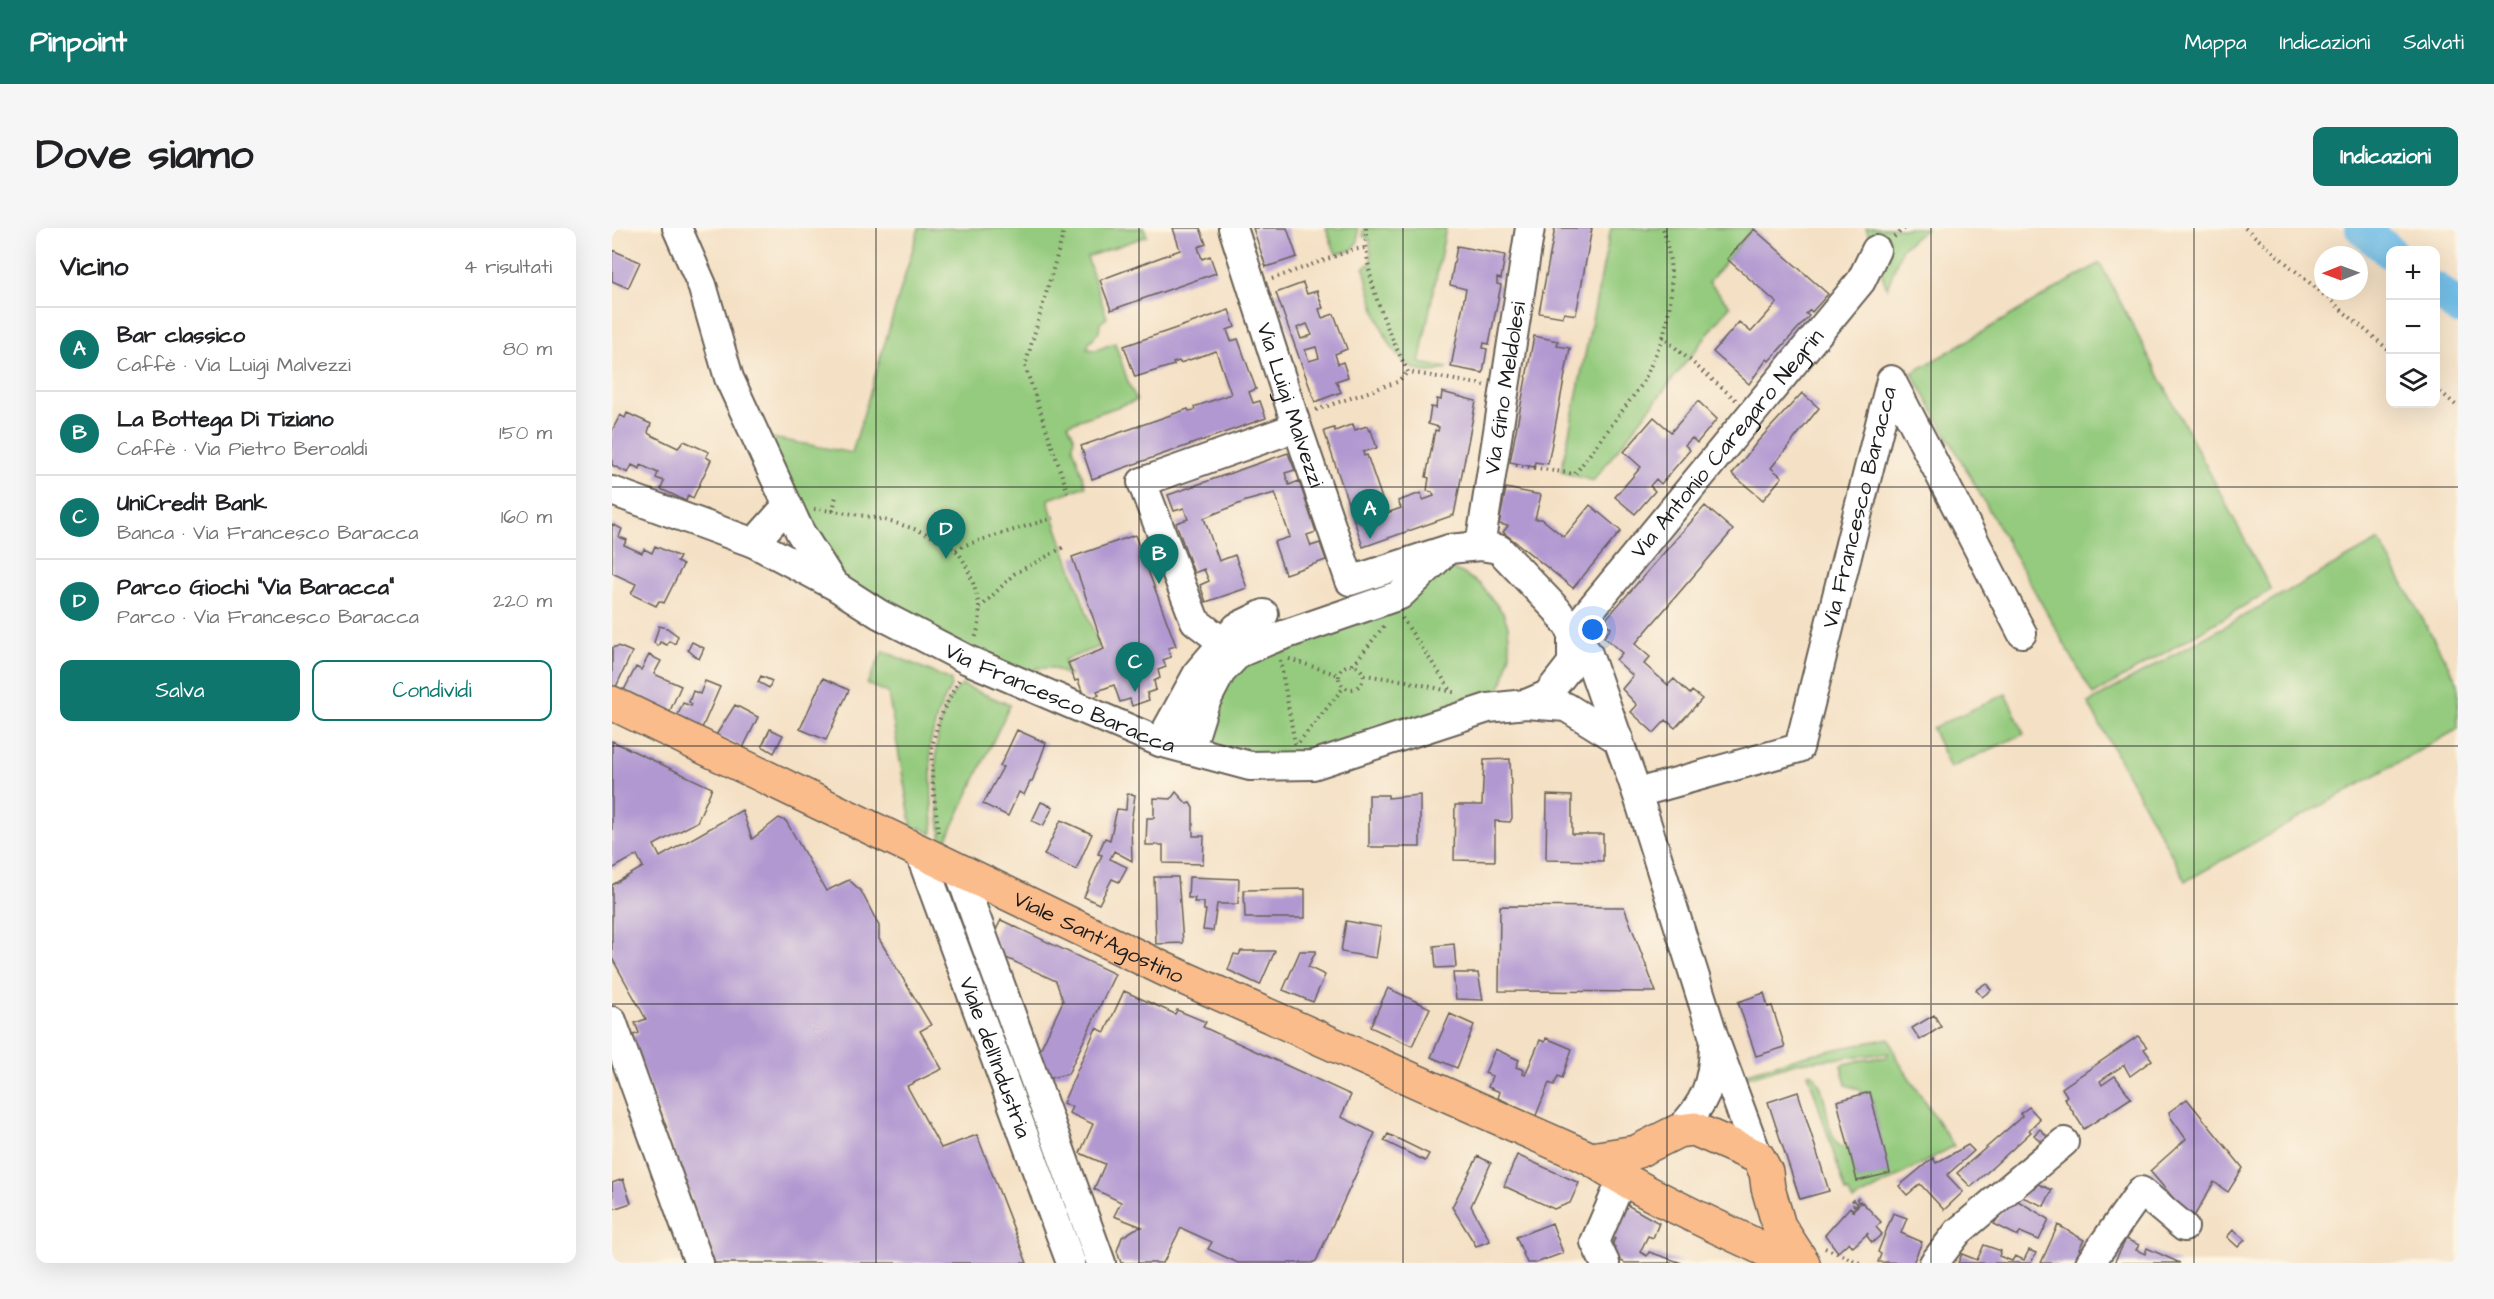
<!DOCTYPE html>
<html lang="it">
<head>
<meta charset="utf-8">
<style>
  body { margin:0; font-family:"Architects Daughter",sans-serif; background:#f6f6f6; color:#202124 }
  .controls { position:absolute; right:18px; top:18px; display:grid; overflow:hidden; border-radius:12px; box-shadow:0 6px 24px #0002 }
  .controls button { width:54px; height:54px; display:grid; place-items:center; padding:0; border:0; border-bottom:2px solid #e0e0e0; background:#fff; color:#202124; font:30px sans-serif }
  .compass { position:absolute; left:1702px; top:18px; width:54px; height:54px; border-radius:50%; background:#fff; box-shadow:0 6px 24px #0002; rotate:269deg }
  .you { position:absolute; left:981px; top:402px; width:21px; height:21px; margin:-15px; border:4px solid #fff; border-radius:50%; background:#1a73e8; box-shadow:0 0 0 9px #1a73e833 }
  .badge { display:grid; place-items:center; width:39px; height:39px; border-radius:50%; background:#0f766e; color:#fff; font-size:20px; font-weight:700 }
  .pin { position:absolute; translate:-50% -50px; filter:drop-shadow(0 2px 3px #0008) }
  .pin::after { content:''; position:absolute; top:32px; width:21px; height:18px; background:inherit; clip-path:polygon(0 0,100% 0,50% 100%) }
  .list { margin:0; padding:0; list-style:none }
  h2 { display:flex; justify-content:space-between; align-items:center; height:78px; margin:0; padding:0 24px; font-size:26px }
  h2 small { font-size:20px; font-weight:400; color:#757577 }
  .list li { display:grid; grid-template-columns:39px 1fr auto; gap:18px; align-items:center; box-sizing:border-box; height:84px; padding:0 24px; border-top:2px solid #e0e0e0 }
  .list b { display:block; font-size:22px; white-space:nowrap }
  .list p { margin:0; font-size:20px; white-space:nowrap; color:#757577 }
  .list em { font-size:20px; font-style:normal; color:#757577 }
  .actions { display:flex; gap:12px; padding:18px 24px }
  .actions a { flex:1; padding:14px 0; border:2px solid #0f766e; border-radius:12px; text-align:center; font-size:21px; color:#0f766e }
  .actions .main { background:#0f766e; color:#fff }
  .icon { flex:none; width:33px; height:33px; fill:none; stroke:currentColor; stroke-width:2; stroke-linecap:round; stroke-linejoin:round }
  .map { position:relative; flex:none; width:1846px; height:1035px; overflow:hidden; border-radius:12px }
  header { display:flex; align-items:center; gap:36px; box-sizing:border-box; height:84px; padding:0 30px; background:#0f766e; color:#fff }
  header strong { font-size:28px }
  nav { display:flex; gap:33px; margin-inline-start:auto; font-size:21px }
  .intro { display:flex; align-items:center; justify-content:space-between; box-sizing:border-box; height:144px; padding:0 36px }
  h1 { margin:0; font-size:42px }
  .button { padding:15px 27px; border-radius:12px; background:#0f766e; color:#fff; font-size:21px; font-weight:700 }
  main { display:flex; gap:36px; padding:0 36px }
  aside { flex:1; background:#fff; border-radius:12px; box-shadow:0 6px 24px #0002 }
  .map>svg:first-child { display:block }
  .green { fill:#94cb7e; stroke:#58744d; stroke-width:1.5 }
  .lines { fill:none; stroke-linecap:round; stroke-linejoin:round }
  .river { stroke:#6cbbe7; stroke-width:34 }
  .building { fill:#b198d1; fill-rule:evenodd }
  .minor-casing { stroke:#686157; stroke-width:32 }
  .major-casing { stroke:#686157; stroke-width:36 }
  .path { stroke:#686157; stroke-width:4; stroke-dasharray:1.5 4.5; stroke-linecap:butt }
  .minor { stroke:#fff; stroke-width:28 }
  .major { stroke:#fabc8b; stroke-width:33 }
  .grid { fill:none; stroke:#1c1c1c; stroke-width:1.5; stroke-opacity:0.55 }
  .labels { text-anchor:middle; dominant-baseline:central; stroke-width:6; stroke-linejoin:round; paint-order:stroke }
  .street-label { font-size:22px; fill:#1c1c1c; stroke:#fcf5e5 }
</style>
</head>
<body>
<header>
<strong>Pinpoint</strong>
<nav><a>Mappa</a><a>Indicazioni</a><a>Salvati</a></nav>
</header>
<div class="intro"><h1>Dove siamo</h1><a class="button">Indicazioni</a></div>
<main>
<aside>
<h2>Vicino<small>4 risultati</small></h2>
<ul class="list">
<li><span class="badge">A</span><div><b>Bar classico</b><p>Caffè · Via Luigi Malvezzi</p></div><em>80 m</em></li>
<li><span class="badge">B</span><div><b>La Bottega Di Tiziano</b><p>Caffè · Via Pietro Beroaldi</p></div><em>150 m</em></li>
<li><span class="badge">C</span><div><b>UniCredit Bank</b><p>Banca · Via Francesco Baracca</p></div><em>160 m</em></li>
<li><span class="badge">D</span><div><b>Parco Giochi &quot;Via Baracca&quot;</b><p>Parco · Via Francesco Baracca</p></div><em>220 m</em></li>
</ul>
<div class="actions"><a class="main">Salva</a><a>Condividi</a></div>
</aside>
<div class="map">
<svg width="1846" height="1035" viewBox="0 0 1846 1035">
  <rect width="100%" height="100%" fill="#fcf5e5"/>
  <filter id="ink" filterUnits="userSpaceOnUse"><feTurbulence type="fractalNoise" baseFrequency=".0167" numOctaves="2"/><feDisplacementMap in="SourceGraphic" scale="12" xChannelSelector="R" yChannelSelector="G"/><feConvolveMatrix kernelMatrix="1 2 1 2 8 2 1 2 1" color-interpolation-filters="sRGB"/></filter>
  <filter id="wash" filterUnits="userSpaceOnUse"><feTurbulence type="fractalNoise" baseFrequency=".008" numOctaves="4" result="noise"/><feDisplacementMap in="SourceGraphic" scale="24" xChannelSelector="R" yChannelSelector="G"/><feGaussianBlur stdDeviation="1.35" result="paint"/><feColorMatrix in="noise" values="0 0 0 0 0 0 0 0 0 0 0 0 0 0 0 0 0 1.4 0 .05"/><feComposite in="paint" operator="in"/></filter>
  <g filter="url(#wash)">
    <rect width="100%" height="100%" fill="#f4e0c4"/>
    <path class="green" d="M307,0H532L535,8L475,29L495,90L488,95L487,104L478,113L475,121L484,122L503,115L517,157L525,172L456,196L462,209L461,219L474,258L437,271L438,280L487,419L452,432L457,448L441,440H425L417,451L231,357L155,209L240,225Z
      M714,0H746V13L740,22L724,26Z
      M751,0H834L807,135L835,140L833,141C779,161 761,77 752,40L759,34L758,12L751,8Z
      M999,0H1141L1097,54L1118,78L981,253L949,244Z
      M1254,0H1315L1290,20L1275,61Z
      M1488,35L1659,362L1481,467L1300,145Z
      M1767,312L1846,455V501L1574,653L1476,475Z
      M834,339L850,345L868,356L891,385L896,398L898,425L892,451L887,462L855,478L690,528L635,529L594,514L620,438Z
      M271,423L339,452V458L326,485L318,516L321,604L319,606L308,599L306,604L300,600L276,465L255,456Z
      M350,457L398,477L333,615L330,613C324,572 313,485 350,457Z
      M1394,466L1412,506L1338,540L1320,500Z
      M1277,810L1285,831L1342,918L1241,973L1236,963L1234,964L1196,845L1201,846C1218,866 1211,897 1227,918L1237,919L1245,952L1277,945L1258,864L1251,866L1247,861L1234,857L1229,837L1249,832L1275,829L1276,825L1183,835L1142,848H1126L1191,828Z"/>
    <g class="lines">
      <path class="river" d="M1750,0L1778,24
        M1824,61L1846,80"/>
    </g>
    <g id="blocks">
      <path class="building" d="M561,0H588L594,16L586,19L590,31L598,28L604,45L499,82L488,52L568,22Z
        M641,0H675L685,29L654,39Z
        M943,0H980L964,87L952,85L951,89L927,85Z
        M1142,1L1216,66L1200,84L1198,82L1194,86L1197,88L1157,133L1155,131L1137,156L1101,124L1127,94L1139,104L1165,75L1115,31Z
        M845,18L893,27L889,51L885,50V56L889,57L877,116L872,115L871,120L875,121L871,145L839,139L854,61L838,57Z
        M0,22L28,34L16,60L0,53Z
        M691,55L695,66L705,63L711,80L707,81L710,90L722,86L735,121L723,126L726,136L731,134L736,149L724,153L729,164L703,174L664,65ZM695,96L700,107L689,111L685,100ZM704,119L707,130L697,133L693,122Z
        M617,82L623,99L615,102L619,113L626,111L644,161L637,164L641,175L648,173L654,190L480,251L469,218L576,181L577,183L583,182L582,179L619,166L604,123L568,135L567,133L561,135L562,137L523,149L512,118Z
        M922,108L946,113L945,118L958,120L936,236L923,234L922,239L898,234Z
        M830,164L864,173L842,287L751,319L712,203L722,200L723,203L741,196L743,202L755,198L757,203L759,202L765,220L751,224L752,228L755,227L775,285L789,280L786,273L809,265L811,272L822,268L820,264L815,263L817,250L814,249L823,202L826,203L827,199L816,196L819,179L824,180L825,171L829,172Z
        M1190,165L1207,180L1159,240L1170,249L1151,272L1120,246L1146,213Z
        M1086,173L1105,191L1085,215L1080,210L1073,217L1078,222L1049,256L1044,251L1038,258L1043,263L1023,286L1003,269L1029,239L1012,224L1042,189L1059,204Z
        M15,185L39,196L36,204L37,206L66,220L72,213L97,224L94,229L99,232L81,270L76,267L74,273L49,261L52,253L44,250L46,245L29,237L28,241L20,237L16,245L0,237V203L8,187L13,190Z
        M676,225L683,242L673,245L677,257L687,253L704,304L695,307L699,318L708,315L714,332L673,346L662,314L678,309L663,265L634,273L592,290L607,333L623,327L635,360L594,374L588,357L597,353L592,341L582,345L564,295L576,291L572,280L562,283L556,267Z
        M894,260L929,267L923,291H930L952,309L978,277L1009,303L961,360L891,304L896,298L887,296Z
        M1093,278L1121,302L1023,416L1038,429L1032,436L1056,457L1062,451L1078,466L1080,463L1090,471L1063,500L1054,492L1042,505L1019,484L1025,477L1010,461L1021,448L1004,432L1010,425L992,409L999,400L994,395L996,393L994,391Z
        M0,296L10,301L7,309L15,312L12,317L30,325L32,321L40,325L43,318L68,329L65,334L71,337L52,375L47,373L44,378L19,366L24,356L0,345Z
        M523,307L564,418L556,420L559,429L551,432L554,439L546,442L548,450L542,453L544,462L535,465L537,472L520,478L518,471L508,474L502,457L485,463L487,467L473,472L466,452L463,453L456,435L492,421L460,329Z
        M47,398L55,400L66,408L63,416L57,413L55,417L48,414L46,418L42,415Z
        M80,414L92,420L87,431L76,422Z
        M6,418L20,424L3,461L0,460V420Z
        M37,427L49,433L42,446L69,458L57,485L11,464L24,439L29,442Z
        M149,448L160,453L157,460L146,454Z
        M211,450L237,462L214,512L188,501Z
        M93,453L108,459L90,500L65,489L71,475L79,478L80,476L77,474L81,463L88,466Z
        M123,477L146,489L131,520L104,507Z
        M158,501L171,507L162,525L150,518Z
        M405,502L434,515L420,554H418L412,567L407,564L396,588L371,576L391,539L388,538Z
        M0,513L100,560L85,594L42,617L48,629L130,582L140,611L167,590L174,593L214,663L237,652L249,663L267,698V711L319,797L308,803L330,841L295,858L329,920L365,907L415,1035H103L19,808L27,805L23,795L34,791L0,730V657L31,639L25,627L0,641Z
        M898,531L900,590L898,594L883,593V633L842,632L843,577H870L872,532Z
        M564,564L575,576L578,575L581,580V608H592L591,636L551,635V617H534L535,590H542V570L559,571Z
        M515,566L523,567L519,595L520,633L502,623L498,631L515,639L507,654L500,651L487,676L472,669L490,627L486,626L493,610L498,612L505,581L514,582Z
        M757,567H776V570L808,567V619H757Z
        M935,567L960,568V606H991V633L934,632Z
        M429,574L441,579L431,598L420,593Z
        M449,592L480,606L464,642L432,627Z
        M542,649H566L571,715L544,716Z
        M577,649L627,651L626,676H605L601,703L591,702L594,682H592V674H582L583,670H576Z
        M693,661V690H633L632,662Z
        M888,678L1012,679L1044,764L887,763Z
        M389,692L503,746L456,846L434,851L427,824L451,773L444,753L390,728L381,708Z
        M734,693L769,699L764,730L729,724Z
        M842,716L844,739L824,740L822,718Z
        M629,723H663L648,757L616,742L622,726L627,727Z
        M688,723H704L696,739L713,747L701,774L671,762Z
        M841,745H866L871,772L844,771Z
        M1374,755L1379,762L1370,769L1364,762Z
        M776,760L818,780L800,818L758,799Z
        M512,763L563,786L565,782L594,794L591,799L739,867L729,889L763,905L704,1033L700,1035H626L596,1021L600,1014L569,1000L551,1035H509L505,1023L510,1009L523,1001L530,999L502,988L509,974L482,961L493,936L468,925L481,896L457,885L460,879L451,875L484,800L493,804Z
        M1152,765L1156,779L1160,778L1173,819L1144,828L1126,774Z
        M838,786L862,797L845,840L819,829Z
        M1322,787L1329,799L1308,812L1300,800Z
        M1526,808L1535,819L1532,821L1540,832L1518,848L1512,837L1488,853L1490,857L1503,848L1519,870L1472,901L1452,870L1455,868L1450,860Z
        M934,810L960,821L950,850L946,848L942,857L937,855L923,890L898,879L899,876L886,870L888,864L876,859L880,848L873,845L883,821L907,832L904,839L912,842L911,846L913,847L928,812L933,814Z
        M1186,864L1217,963L1188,971L1156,874Z
        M1258,864L1278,945L1245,953L1225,873Z
        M1575,871L1631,940L1616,964L1602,954L1580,992L1538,943L1574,911L1559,890L1557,884Z
        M1417,879L1428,891L1417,902L1419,904L1359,959L1345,945L1406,892L1410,888L1408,886Z
        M1428,901L1437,910L1431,916L1422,907Z
        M776,906L817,926L813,933L772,913Z
        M1356,917L1362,923L1335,947L1351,964L1332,982L1308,956L1295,967L1287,958L1321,930L1324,935Z
        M905,927L967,955L958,975L942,981L892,958Z
        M866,928L879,935L859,978L878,1013L864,1018L840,979Z
        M11,951L19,975L1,981L0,955Z
        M1426,956L1440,962L1432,978L1410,969L1415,957L1423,960Z
        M1399,969L1437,991L1427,1012L1408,1004L1406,1008L1382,996Z
        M1008,973L1047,995L1041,1010L1036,1008L1028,1024L1035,1028L1037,1024L1070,1035H1013L995,1026L1003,1011L992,1005Z
        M1250,974L1269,994L1264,999L1270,1006L1260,1015L1255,1008L1256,1005L1241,1019L1237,1014L1226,1024L1213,1007L1238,979L1241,982Z
        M1281,985L1295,990L1289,1005L1310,1014L1301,1035L1266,1034L1269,1026L1266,1024Z
        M940,995L951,1025L924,1035H915L904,1009Z
        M1446,997L1472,1012L1467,1021L1472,1023L1465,1035H1429Z
        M1621,1002L1633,1012L1626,1019L1615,1009Z
        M1514,1011L1527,1017L1524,1022L1533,1026L1535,1020L1568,1035H1502Z
        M1372,1017L1389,1023L1387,1028L1400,1033L1403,1028L1412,1032L1417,1022L1424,1025L1419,1035H1346L1350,1026L1365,1032Z"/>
    </g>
  </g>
  <g filter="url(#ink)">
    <use href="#blocks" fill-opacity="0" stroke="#686157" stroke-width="1.5"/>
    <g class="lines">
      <defs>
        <g id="minor">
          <path id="s1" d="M65,0L90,57L117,150L188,304L222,357L267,386L356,432L548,514L638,538L701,537L876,480L914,476L954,479L1007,512"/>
          <path id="s2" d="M621,0L682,190L738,353L837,321L868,318L887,321L945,382L976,426L1025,565L1103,813L1146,929"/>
          <path d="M0,263L142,315"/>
          <path d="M175,278L142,315L220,356"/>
          <path id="s3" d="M868,318L918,0"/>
          <path id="s4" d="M960,404L1249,53L1264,22"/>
          <path d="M612,415L583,393L530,254L685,199"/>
          <path d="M914,476L935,467L960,435V404"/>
          <path d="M548,514L587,443L625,399L652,386"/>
          <path d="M578,522L592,477L609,444L627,425L660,411L788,367L831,326"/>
          <path id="s5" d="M1025,565L1187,520L1279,152L1410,405"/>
          <path id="s6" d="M307,623L459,1035"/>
          <path d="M347,643L489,1035"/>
          <path d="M0,793L87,1035"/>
          <path d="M1066,903C1093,876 1101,856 1102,818"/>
          <path d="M993,1035L983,1014L1010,951"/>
          <path d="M1322,1035L1346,1004L1452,914"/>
          <path d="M1478,1035L1529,963L1572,999"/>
        </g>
        <g id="major">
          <path id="s7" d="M0,475L554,742L979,931C1042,972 1113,1002 1181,1035"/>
          <path d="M979,931L1024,924L1066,903L1082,901L1146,929L1154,944L1156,960L1167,998L1191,1035"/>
        </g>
      </defs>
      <use href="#minor" class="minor-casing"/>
      <use href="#major" class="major-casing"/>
      <path class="path" d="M453,0L413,138L456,265
        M754,0C752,52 774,99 796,144L872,157
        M1633,0L1778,123
        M1282,9L1293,0
        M660,51L740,22L753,20
        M1051,109C1062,69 1062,40 1051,0
        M1824,160L1846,179
        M704,182L785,154L796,144
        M904,237L963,246L1031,155L1051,109L1124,172
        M202,281C245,285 306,295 342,321C354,329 366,366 367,380C369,390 366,402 363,411
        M221,283L224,268
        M344,322L353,317L441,290
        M368,380L402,346L452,319
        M790,390L840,464
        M677,431L727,447
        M668,432L683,516
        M727 449a12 12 0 1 1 24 0a12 12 0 1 1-24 0Z
        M741,437L772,398
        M752,447L794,453L845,465
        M687,514L732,459
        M326,604C324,575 317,544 321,516C324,494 337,471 347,452
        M1245,970L1247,973L1244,976L1241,973Z
        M1247,973L1248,975L1241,982L1239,980Z
        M1213,1020L1248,1035"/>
      <use href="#minor" class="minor"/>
      <use href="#major" class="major"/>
    </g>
  </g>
  <path class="grid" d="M264,0V1035M527,0V1035M791,0V1035M1055,0V1035M1319,0V1035M1582,0V1035M0,259H1846M0,518H1846M0,776H1846"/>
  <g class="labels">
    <g class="street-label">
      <text stroke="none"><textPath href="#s3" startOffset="160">Via Gino Meldolesi</textPath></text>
      <text stroke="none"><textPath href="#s2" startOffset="186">Via Luigi Malvezzi</textPath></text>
      <text stroke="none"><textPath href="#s4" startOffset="244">Via Antonio Caregaro Negrin</textPath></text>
      <text stroke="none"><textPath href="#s5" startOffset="416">Via Francesco Baracca</textPath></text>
      <text stroke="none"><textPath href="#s1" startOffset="645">Via Francesco Baracca</textPath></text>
      <text stroke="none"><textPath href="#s7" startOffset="540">Viale Sant'Agostino</textPath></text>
      <text stroke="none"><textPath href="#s6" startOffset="220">Viale dell'Industria</textPath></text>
    </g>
  </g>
</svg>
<div class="controls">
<button>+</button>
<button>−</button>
<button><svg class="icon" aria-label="layers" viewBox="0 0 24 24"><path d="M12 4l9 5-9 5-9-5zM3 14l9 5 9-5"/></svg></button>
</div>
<svg class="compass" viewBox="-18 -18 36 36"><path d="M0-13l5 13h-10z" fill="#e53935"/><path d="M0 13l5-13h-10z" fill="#757577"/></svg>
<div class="you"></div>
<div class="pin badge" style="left:758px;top:311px">A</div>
<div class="pin badge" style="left:547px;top:356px">B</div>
<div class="pin badge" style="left:523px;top:464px">C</div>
<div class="pin badge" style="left:334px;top:331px">D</div>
</div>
</main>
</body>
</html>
